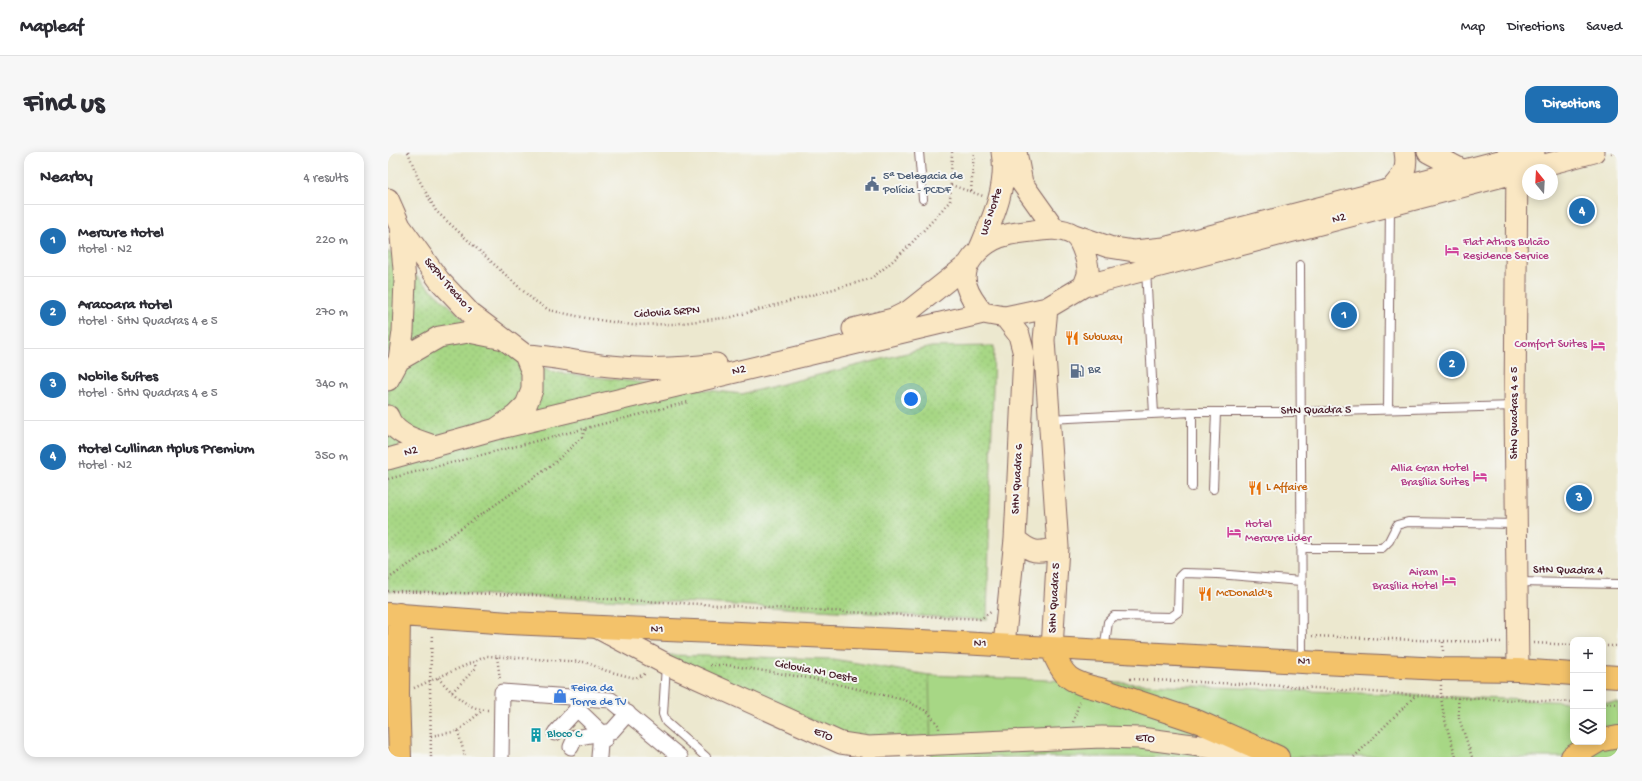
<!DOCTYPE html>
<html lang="en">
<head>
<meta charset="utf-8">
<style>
  body { margin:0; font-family:"Gochi Hand",sans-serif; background:#f7f7f7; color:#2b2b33 }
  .controls { position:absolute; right:12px; bottom:12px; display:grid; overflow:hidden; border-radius:8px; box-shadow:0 2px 10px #0003 }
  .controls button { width:36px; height:36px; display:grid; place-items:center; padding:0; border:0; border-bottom:1px solid #e1e1e2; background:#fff; color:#2b2b33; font:20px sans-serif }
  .compass { position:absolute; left:1134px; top:12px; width:36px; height:36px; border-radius:50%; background:#fff; box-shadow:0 2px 10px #0003; rotate:342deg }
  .you { position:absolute; left:523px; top:247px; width:14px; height:14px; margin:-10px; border:3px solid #fff; border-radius:50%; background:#1a73e8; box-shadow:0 0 0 6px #1a73e833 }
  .badge { display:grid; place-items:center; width:26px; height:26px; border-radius:50%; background:#1f6fb2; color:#fff; font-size:13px; font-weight:700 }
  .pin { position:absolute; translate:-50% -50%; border:2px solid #fff; box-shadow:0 1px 4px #0006 }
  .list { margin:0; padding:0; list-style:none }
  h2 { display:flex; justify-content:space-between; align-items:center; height:52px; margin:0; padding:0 16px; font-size:17px }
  h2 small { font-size:13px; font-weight:400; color:#7c7c81 }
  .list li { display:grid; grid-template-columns:26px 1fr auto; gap:12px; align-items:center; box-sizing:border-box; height:72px; padding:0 16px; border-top:1px solid #e1e1e2 }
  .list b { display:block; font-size:15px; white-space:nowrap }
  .list p { margin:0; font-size:13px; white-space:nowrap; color:#7c7c81 }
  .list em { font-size:13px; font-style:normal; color:#7c7c81 }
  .icon { flex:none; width:22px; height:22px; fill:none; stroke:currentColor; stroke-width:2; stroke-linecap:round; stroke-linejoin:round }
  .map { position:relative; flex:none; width:1230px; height:605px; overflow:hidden; border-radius:12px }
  header { display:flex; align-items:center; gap:24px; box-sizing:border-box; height:56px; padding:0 20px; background:#fff; border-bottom:1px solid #e1e1e2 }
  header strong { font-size:19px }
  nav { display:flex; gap:22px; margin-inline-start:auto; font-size:14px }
  .intro { display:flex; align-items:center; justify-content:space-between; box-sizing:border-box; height:96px; padding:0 24px }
  h1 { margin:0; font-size:28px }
  .button { padding:10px 18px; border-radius:12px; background:#1f6fb2; color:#fff; font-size:14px; font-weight:700 }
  main { display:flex; gap:24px; padding:0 24px }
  aside { flex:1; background:#fff; border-radius:12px; box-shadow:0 2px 10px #0003 }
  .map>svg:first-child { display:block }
  .grass { fill:url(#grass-dots); stroke:#787b58 }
  .green { fill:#a7d785; stroke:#787b58 }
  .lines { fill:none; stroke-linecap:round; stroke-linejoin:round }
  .lane-casing { stroke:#836564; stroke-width:10 }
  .street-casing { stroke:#836564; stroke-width:17 }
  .secondary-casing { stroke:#836564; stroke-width:23 }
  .highway-casing { stroke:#836564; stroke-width:24 }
  .path { stroke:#836564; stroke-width:2.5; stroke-dasharray:1 3; stroke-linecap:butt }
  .lane { stroke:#fff; stroke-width:8 }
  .street { stroke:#fff; stroke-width:15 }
  .secondary { stroke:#fae7c3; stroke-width:21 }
  .highway { stroke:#f3c26a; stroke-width:22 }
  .labels { text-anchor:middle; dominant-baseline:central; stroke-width:4; stroke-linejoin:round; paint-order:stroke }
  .service-label { font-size:12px; fill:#4e5e75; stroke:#f6f6f2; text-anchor:start }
  .street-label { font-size:12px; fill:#4a1f2b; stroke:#f6f6f2 }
  .hotel-label { font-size:12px; fill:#b23c85; stroke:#f6f6f2; text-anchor:end }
  .food-label { font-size:12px; fill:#c56008; stroke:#f6f6f2; text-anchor:start }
  .shop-label { font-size:12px; fill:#366cbe; stroke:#f6f6f2; text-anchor:start }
  .culture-label { font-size:12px; fill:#0d838f; stroke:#f6f6f2; text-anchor:start }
</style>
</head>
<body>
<header>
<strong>Mapleaf</strong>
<nav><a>Map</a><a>Directions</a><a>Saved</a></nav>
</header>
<div class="intro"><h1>Find us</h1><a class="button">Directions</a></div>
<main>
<aside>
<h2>Nearby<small>4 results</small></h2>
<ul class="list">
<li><span class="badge">1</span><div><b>Mercure Hotel</b><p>Hotel · N2</p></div><em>220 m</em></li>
<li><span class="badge">2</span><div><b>Aracoara Hotel</b><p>Hotel · SHN Quadras 4 e 5</p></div><em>270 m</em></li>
<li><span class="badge">3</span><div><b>Nobile Suítes</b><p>Hotel · SHN Quadras 4 e 5</p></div><em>340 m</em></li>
<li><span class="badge">4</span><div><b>Hotel Cullinan Hplus Premium</b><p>Hotel · N2</p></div><em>350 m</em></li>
</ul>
</aside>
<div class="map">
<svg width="1230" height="605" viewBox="0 0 1230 605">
  <defs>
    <pattern id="grass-dots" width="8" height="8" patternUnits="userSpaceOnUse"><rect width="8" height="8" fill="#a7d785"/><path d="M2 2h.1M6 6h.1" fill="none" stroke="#91b873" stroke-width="1.8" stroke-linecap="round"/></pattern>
  </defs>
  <rect width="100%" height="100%" fill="#f6f6f2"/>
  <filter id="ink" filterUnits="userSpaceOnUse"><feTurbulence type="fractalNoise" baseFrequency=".025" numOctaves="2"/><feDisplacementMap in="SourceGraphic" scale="8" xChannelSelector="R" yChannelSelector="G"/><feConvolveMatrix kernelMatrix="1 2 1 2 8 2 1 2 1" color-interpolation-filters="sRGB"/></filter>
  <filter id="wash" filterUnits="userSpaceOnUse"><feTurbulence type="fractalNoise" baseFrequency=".012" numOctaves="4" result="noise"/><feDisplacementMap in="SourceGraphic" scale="16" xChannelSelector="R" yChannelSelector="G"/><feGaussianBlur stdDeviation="0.9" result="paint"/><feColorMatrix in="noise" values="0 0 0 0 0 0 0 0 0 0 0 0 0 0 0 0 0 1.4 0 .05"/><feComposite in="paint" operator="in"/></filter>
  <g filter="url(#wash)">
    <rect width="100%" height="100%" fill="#ece8cf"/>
    <path class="grass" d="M0,99L90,179L164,220L354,242L543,195L606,194L599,468L313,451L0,439Z
      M279,503L445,507L541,523L596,528L839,591L468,586L298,517Z"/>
    <path class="green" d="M541,523L1185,550V590H1215V551H1230V605H543Z"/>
  </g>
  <g filter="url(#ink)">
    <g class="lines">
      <defs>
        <path id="lane" d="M531,0L535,47
          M912,113L914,509
          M758,118L766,262
          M1000,257L1002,54
          M661,267L804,260
          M804,335V260H913L1127,254
          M825,337L828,260
          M913,396H994L1001,389L1009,373L1020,370L1127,372
          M1129,430L1230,432
          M716,499L720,470L726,464L783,465L790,460L791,425L795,421L830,422L913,429
          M278,513L275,562L278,570L318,605"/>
        <path id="street" d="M189,557L213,580L217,587
          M167,581L189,557V546
          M183,595L187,586L224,579L240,561
          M113,605L114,540L223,548L292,605
          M211,605L213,580"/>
        <path id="secondary" d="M628,0L634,31L666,76
          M1040,0L1074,18
          M1129,7L1127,254L1130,518
          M1004,36C1015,23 1020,18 1017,0
          M0,47L12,74L51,128L83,162L137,203L144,220V238L138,253L127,264L108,277L0,307
          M686,83L721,95L746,99L776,96L1146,0
          M592,96C605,66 620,34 614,0
          M696,134L1206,0
          M659,156L656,188L670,395L664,497
          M465,177L505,167L521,159L579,113
          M137,203C166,204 193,211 222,214C258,218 292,217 328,212
          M11,208L15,180L17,128L12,74
          M0,228L11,208L51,185L81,180L111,186
          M0,264C6,283 29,288 46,294
          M108,277L595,161L617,165L659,156L696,134C697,130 699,126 700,122C701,113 694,89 686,83C673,75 658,77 645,79C634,80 622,81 612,85C601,89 592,96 585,105C569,125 580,143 595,161
          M627,387C643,401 649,402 670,395
          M208,475L278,512L453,591L480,595L714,585L752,586L842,598L875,599
          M616,493L627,387L636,202L631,183L617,165"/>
        <path id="highway" d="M0,462L121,471L555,490L914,510L1054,517L1130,518L1185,522
          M11,462L10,542L12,605
          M664,497C675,526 682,530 712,537L811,570L890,605
          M1215,524L1230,525
          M1215,588L1230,585
          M1184,605L1209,590"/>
      </defs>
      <use href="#lane" class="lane-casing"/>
      <use href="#street" class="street-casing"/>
      <use href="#secondary" class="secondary-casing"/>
      <use href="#highway" class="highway-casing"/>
      <path class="path" d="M20,0L29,24L48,59L144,147L161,158L198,166L244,173L285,172L344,165L482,127C513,105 537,77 562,49L564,0
        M1223,2L1230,0
        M563,33L595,44
        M583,39L586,0
        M0,327L300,250
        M0,427L163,314L194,285L198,276
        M0,439L143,443L592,467L603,460
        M924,484L1055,489V501
        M1056,489L1115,490
        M1146,491L1185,493
        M1215,494H1230
        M109,505L112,527
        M322,513H339L427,527L517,548L540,560L551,574V577
        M50,526C65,541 79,558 101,558
        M742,527L898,534L1070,546L1185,550
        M1053,533C1052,559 1061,581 1068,605
        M26,536L99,504L197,510L219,519L247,526L259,521
        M64,540L88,516L86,510
        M1070,546L1071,566L1084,605
        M1215,551L1230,552
        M685,570L692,548
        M70,579L77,605
        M43,584L70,579L95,558
        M43,605L42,530L44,482
        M966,605L1028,543"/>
      <use href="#lane" class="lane"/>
      <use href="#street" class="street"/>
      <use href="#secondary" class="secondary"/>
      <use href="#highway" class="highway"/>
    </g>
  </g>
  <defs>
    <symbol id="civic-bare" viewBox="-9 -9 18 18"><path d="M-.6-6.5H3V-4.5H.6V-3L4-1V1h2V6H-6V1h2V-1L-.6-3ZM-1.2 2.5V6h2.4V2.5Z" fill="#5c6f8a" stroke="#f6f6f2" stroke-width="2.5" paint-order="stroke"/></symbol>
    <symbol id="hotel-bare" viewBox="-9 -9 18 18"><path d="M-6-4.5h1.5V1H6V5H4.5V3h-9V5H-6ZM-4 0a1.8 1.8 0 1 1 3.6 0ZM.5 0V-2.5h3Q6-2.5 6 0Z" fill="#d1479c" stroke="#f6f6f2" stroke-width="2.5" paint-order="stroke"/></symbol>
    <symbol id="restaurant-bare" viewBox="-9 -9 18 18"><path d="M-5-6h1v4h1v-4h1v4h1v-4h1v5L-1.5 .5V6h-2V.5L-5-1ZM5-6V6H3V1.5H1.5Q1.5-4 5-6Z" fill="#e8710a" stroke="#f6f6f2" stroke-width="2.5" paint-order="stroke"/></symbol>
    <symbol id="fuel-bare" viewBox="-9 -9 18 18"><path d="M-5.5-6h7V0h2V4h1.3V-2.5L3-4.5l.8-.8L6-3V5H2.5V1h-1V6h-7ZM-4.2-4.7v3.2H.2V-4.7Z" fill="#5c6f8a" stroke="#f6f6f2" stroke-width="2.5" paint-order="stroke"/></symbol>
    <symbol id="shop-bare" viewBox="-9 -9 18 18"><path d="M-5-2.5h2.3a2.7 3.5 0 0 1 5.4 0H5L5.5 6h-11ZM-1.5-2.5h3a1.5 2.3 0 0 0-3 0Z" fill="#3f7fe0" stroke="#f6f6f2" stroke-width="2.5" paint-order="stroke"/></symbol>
    <symbol id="building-bare" viewBox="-9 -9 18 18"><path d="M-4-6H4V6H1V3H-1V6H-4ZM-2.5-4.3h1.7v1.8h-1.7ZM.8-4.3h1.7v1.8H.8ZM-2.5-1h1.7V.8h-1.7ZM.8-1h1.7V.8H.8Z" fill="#0f9aa8" stroke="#f6f6f2" stroke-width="2.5" paint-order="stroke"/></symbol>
  </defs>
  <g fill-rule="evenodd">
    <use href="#civic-bare" x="474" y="22" width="20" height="20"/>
    <use href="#hotel-bare" x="1054" y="88" width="20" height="20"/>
    <use href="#restaurant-bare" x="674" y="176" width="20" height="20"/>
    <use href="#hotel-bare" x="1200" y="183" width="20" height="20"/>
    <use href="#fuel-bare" x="679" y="209" width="20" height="20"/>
    <use href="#hotel-bare" x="1082" y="314" width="20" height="20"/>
    <use href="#restaurant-bare" x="857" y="326" width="20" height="20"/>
    <use href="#hotel-bare" x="836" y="370" width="20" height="20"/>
    <use href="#hotel-bare" x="1051" y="418" width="20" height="20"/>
    <use href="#restaurant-bare" x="807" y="432" width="20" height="20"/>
    <use href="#shop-bare" x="162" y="534" width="20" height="20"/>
    <use href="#building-bare" x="138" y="573" width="20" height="20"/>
  </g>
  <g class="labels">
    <g class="service-label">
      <text x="495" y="25">5ª Delegacia de<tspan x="495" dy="14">Polícia - PCDF</tspan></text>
      <text x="700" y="219">BR</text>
    </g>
    <g class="street-label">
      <text transform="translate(604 60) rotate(-72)">W5 Norte</text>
      <text transform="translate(951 67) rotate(-15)">N2</text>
      <text transform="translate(60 134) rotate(49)">SRPN Trecho 1</text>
      <text transform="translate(279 161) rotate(-4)">Ciclovia SRPN</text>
      <text transform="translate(351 219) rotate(-13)">N2</text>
      <text transform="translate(928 259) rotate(-1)">SHN Quadra 5</text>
      <text transform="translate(1127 261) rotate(-90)">SHN Quadras 4 e 5</text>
      <text transform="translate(23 300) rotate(-16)">N2</text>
      <text transform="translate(630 327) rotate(-87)">SHN Quadra 6</text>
      <text transform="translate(1180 419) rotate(1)">SHN Quadra 4</text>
      <text transform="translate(667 446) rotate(-87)">SHN Quadra 5</text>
      <text transform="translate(269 478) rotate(2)">N1</text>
      <text transform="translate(592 492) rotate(3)">N1</text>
      <text transform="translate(916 510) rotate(3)">N1</text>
      <text transform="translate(428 520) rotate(11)">Ciclovia N1 Oeste</text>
      <text transform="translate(435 583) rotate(24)">ETO</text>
      <text transform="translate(757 587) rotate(5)">ETO</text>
    </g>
    <g class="hotel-label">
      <text x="1075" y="91" text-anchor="start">Flat Athos Bulcão<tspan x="1075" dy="14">Residence Service</tspan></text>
      <text x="1199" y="193">Comfort Suites</text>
      <text x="1081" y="317">Allia Gran Hotel<tspan x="1081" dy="14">Brasília Suites</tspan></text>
      <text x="857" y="373" text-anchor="start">Hotel<tspan x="857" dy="14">Mercure Lider</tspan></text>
      <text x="1050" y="421">Airam<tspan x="1050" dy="14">Brasília Hotel</tspan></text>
    </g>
    <g class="food-label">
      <text x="695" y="186">Subway</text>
      <text x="878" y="336">L Affaire</text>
      <text x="828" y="442">McDonald's</text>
    </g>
    <g class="shop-label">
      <text x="183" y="537">Feira da<tspan x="183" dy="14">Torre de TV</tspan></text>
    </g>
    <g class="culture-label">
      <text x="159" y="583">Bloco C</text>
    </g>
  </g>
</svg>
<div class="controls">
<button>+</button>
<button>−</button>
<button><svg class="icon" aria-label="layers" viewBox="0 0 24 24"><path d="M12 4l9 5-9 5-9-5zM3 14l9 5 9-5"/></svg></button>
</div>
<svg class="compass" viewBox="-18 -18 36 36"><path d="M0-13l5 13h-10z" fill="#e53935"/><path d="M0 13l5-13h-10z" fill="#7c7c81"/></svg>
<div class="you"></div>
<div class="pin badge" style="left:956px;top:163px">1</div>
<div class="pin badge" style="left:1064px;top:212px">2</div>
<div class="pin badge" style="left:1191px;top:346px">3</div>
<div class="pin badge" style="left:1194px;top:59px">4</div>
</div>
</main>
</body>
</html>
